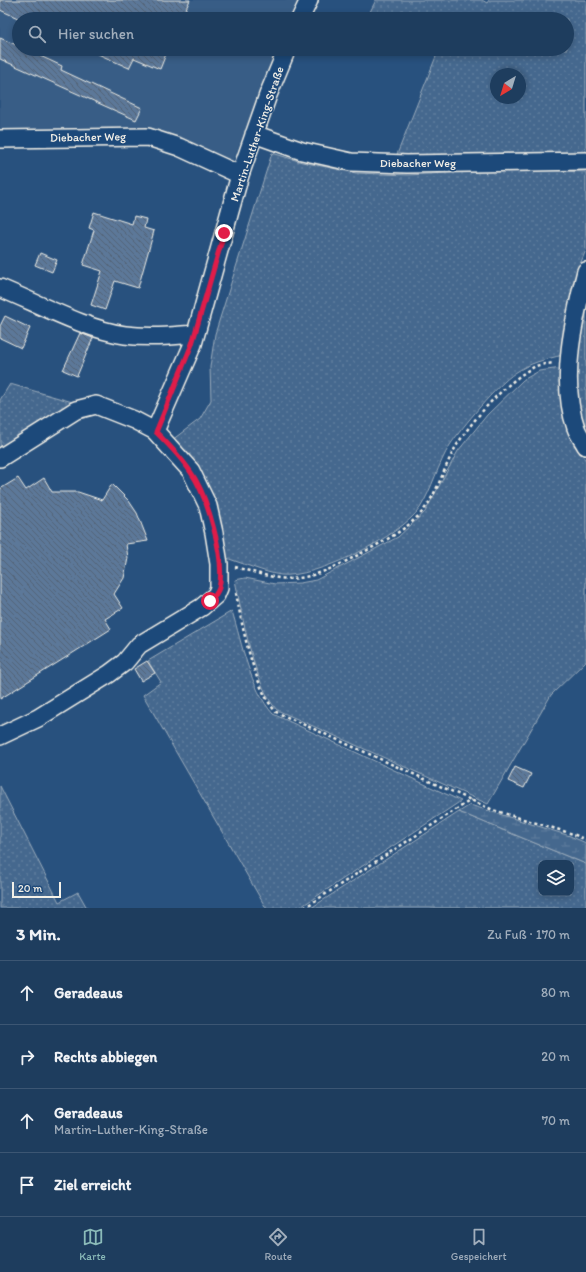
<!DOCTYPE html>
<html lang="de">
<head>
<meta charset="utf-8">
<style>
  body { margin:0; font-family:Itim,sans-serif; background:#264464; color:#f1f3f6 }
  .controls { position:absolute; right:12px; bottom:12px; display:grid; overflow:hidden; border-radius:8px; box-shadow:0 2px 6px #0003 }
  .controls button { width:36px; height:36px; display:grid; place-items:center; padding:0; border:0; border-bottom:1px solid #3c5673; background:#1e3d5e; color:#f1f3f6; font:20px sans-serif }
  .compass { position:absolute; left:490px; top:68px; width:36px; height:36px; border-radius:50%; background:#1e3d5e; box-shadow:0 2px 6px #0003; rotate:218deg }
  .scale { position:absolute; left:12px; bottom:10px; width:49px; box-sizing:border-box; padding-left:4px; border:2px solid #f4f1e8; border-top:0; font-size:11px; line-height:14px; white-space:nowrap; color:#f4f1e8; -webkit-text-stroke:3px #1f4a7a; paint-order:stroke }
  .stop { position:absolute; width:12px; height:12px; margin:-9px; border:3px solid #e11d48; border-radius:50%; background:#fff }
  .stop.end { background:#e11d48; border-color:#fff; box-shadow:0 1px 4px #0008 }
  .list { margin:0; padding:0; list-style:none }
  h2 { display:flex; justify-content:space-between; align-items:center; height:52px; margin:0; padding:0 16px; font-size:17px }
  h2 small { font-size:13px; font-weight:400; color:#a1aebc }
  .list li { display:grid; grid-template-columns:26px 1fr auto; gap:12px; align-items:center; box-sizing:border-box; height:64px; padding:0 16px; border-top:1px solid #3c5673 }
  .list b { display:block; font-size:15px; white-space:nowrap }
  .list p { margin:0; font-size:13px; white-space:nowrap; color:#a1aebc }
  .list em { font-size:13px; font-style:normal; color:#a1aebc }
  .icon { flex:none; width:22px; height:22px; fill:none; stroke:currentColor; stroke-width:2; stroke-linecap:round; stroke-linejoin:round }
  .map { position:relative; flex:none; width:586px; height:908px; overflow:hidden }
  .search { position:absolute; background:#1e3d5e; box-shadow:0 2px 6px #0003; left:12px; right:12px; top:12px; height:44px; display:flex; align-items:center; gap:10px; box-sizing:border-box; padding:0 14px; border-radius:22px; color:#a1aebc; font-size:15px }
  .sheet { height:308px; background:#1e3d5e }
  nav { display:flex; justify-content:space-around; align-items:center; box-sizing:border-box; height:56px; border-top:1px solid #3c5673; background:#1e3d5e; font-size:11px; color:#a1aebc }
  nav a { display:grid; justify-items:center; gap:2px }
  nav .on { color:#8bbbb9 }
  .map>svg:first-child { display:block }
  .built { fill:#375d86 }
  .grass { fill:url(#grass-dots); stroke:#9cacbb; fill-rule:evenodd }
  .wetland { fill:url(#wetland-marsh); stroke:#9cacbb }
  .building { fill:url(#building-back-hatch); stroke:#f4f1e8 }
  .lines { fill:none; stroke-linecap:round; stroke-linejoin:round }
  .minor-casing { stroke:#f4f1e8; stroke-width:20 }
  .path { stroke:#f4f1e8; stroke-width:2.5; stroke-dasharray:3 3; stroke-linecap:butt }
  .minor { stroke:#1f4a7a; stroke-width:17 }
  .route { stroke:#e11d48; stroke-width:5 }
  .labels { text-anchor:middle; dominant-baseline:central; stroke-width:3; stroke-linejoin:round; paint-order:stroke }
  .street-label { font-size:12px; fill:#f4f1e8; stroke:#1f4a7a }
</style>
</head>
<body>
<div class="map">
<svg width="586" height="908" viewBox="0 0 586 908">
  <defs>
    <pattern id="grass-dots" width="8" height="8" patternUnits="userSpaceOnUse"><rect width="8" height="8" fill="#45688e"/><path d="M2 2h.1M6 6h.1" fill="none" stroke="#607e9e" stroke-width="1.8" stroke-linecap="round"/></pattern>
    <pattern id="wetland-marsh" width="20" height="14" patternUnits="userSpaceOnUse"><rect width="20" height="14" fill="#45688e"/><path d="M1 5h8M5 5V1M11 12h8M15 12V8" fill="none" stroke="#607e9e"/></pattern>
    <pattern id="building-back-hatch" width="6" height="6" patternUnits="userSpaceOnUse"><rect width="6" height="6" fill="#5b7899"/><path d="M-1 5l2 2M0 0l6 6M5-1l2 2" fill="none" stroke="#536274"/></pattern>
  </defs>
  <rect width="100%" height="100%" fill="#28517e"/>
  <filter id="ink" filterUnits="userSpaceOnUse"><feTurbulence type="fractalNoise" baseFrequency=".025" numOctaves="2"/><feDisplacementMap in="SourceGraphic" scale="8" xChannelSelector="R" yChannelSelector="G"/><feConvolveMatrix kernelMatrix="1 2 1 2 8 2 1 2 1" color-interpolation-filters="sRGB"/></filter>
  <g filter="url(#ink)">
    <path class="built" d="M0,0H299L291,19H19V49H279L231,165L166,137L0,135Z"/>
    <path class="grass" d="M376,0H482L487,3L489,0H586V156L520,153L396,157L439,49H567V19H375L368,16ZM496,74H520V98H496Z
      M272,153L302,162L356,173L408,175L525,169L586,172V250L581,262L563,355C546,359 529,363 515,373C496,386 463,426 450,445C438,464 432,489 420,508C401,536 315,579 281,575C265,573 240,562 223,557L172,440L200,419L211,400L210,367L215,334Z
      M586,292V439L573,402L578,326Z
      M562,368L578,447L586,461V661L551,695L488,804L277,710C254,686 242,614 235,580L245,578L275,584L300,583L316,580L398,537L425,512L458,451L487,415L523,380L539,371Z
      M10,384L76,403L0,450V400Z
      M232,611C242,644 250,688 273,714L461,801L299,908H266L143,695L161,682L148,661Z
      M0,786L59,902L78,892L87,908H0Z
      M459,812L586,864V908H311ZM541,863H571V893H541Z"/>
    <path class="wetland" d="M470,805L570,836L586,843V864L459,812Z"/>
    <path class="building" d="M0,0H190L181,19H20L0,10Z
      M0,38L19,46V49H25L62,66L61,70L142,108L136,120L0,59Z
      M87,49H168L160,69L134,58L129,68Z
      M94,212L132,224L134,216L146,219L144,228L154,231L138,288L115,281L105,310L91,305L102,271L83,265L94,230L89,228Z
      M40,253L57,260L52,272L35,265Z
      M5,316L30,328L21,348L0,338V326Z
      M80,333L93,338L77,376L63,370Z
      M18,478L26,490L44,478L52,492H78L102,500L112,484L129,501L137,513L148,541L126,544L128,558L124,578L114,594L123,608L105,619L111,629L0,699V489Z
      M147,661L155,673L141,681L134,669Z
      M515,767L531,774L524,788L508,781Z"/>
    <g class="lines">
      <defs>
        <path id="minor" d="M300,19L309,0
          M254,134L302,151L351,162L407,164L586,161
          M0,139L148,137L179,147L240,175
          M586,271C574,319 559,380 576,428C578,434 583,440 586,446
          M0,288C37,303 87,330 125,335C149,338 171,336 195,334
          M155,431L193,344L240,175L268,95L287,49
          M0,458L76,410L96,405L134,420L155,431L191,471L208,506L214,533L219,564V588L216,595L202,607L139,645L125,662L109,674L38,718L0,736"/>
      </defs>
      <use href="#minor" class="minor-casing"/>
      <path class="path" d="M235,567C250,571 265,576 279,578C308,582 335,567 360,554C382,542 404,532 422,512C437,494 443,470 454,450C469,423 507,380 536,366C541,364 548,364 554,363
        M236,593C242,626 254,688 276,712L493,810L573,834L586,840
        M304,908L471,800"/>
      <use href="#minor" class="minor"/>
    </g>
  </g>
  <g class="lines" filter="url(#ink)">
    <path class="route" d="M210,601C214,597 217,594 219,588C226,560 207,494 190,471C180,456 168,444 156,432L192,344L224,233"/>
  </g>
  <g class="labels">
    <g class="street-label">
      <text transform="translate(257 134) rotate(-71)">Martin-Luther-King-Straße</text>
      <text transform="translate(88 137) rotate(-1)">Diebacher Weg</text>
      <text x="418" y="163">Diebacher Weg</text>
    </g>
  </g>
</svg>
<div class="controls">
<button><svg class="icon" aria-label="layers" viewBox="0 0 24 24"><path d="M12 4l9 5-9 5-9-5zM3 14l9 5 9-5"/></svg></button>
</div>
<svg class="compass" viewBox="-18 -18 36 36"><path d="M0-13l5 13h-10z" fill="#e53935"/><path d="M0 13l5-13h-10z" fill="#a1aebc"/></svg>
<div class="scale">20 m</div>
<div class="stop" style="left:210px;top:601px"></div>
<div class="stop end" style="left:224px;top:233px"></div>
<div class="search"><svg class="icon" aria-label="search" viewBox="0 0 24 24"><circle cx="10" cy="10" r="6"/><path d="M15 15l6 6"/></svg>Hier suchen</div>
</div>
<section class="sheet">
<h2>3 Min.<small>Zu Fuß · 170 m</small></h2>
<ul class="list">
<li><svg class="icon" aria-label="ahead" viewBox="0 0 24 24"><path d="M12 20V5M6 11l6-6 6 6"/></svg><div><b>Geradeaus</b></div><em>80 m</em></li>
<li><svg class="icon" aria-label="right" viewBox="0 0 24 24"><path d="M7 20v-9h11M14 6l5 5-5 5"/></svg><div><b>Rechts abbiegen</b></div><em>20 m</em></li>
<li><svg class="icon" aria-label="ahead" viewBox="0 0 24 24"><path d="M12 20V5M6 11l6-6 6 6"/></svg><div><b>Geradeaus</b><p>Martin-Luther-King-Straße</p></div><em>70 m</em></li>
<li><svg class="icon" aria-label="arrive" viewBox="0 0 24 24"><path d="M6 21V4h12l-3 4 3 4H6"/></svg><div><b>Ziel erreicht</b></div></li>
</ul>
</section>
<nav>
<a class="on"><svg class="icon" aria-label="map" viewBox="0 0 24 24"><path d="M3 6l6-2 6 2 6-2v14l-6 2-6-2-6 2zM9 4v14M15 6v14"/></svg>Karte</a>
<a><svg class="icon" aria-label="directions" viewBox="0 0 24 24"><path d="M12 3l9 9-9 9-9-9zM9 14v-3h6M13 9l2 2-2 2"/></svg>Route</a>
<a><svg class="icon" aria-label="saved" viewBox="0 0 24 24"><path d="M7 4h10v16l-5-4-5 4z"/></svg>Gespeichert</a>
</nav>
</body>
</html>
